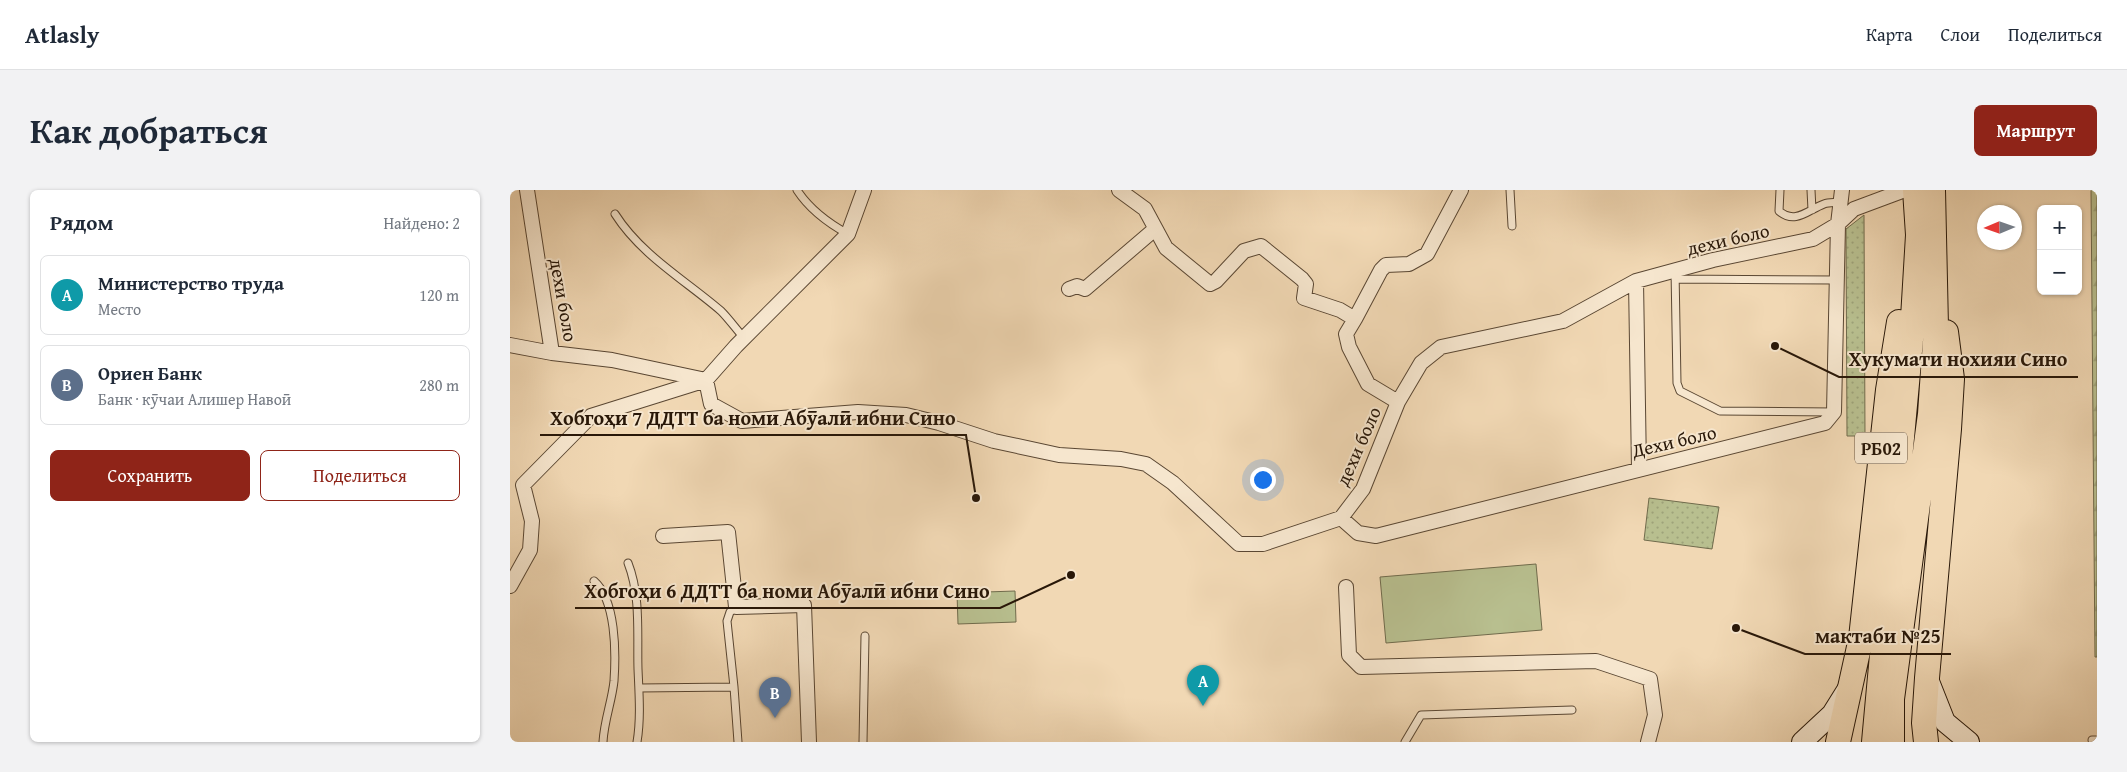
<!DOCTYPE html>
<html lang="ru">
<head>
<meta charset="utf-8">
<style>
  body { margin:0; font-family:"Gentium Book Plus",serif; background:#f2f2f3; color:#1f2937 }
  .controls { position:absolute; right:15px; top:15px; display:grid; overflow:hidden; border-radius:8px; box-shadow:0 1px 4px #0004 }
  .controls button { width:45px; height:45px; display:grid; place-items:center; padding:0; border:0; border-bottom:1px solid #e0e1e3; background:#fff; color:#1f2937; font:25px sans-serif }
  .compass { position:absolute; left:1467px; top:15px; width:45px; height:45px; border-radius:50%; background:#fff; box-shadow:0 1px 4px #0004; rotate:268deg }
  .you { position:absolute; left:752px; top:289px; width:18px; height:18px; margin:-12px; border:4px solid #fff; border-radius:50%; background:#1a73e8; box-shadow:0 0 0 8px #1a73e833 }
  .badge { display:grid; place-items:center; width:32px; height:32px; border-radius:50%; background:#8f2418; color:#fff; font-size:16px; font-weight:700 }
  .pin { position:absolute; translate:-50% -41px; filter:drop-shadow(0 1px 2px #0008) }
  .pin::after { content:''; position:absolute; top:26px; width:18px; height:15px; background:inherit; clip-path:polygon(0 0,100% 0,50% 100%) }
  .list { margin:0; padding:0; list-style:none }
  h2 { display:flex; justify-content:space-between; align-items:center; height:65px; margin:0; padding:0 20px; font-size:21px }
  h2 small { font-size:16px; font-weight:400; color:#747a83 }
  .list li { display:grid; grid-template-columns:32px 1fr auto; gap:15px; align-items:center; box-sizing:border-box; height:80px; margin:0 10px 10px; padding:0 10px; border:1px solid #e0e1e3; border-radius:8px }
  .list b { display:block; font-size:19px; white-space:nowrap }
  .list p { margin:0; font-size:16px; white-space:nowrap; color:#747a83 }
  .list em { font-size:16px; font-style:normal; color:#747a83 }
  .actions { display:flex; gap:10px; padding:15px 20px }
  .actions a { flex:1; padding:11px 0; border:1px solid #8f2418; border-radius:8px; text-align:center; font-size:18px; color:#8f2418 }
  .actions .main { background:#8f2418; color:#fff }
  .map { position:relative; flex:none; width:1587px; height:552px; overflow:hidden; border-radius:8px }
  header { display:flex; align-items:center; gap:30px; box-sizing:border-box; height:70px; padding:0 25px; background:#fff; border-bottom:1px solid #e0e1e3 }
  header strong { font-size:24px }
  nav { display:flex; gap:28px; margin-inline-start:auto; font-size:18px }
  .intro { display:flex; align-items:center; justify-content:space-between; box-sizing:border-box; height:120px; padding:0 30px }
  h1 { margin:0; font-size:35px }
  .button { padding:12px 22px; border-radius:8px; background:#8f2418; color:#fff; font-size:18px; font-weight:700 }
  main { display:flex; gap:30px; padding:0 30px }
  aside { flex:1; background:#fff; border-radius:8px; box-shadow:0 1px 4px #0004 }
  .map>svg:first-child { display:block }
  .grass { fill:url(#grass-dots); stroke:#706b4c }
  .forest { fill:url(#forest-firs); stroke:#706b4c }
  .garden { fill:#b8bf8f; stroke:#706b4c }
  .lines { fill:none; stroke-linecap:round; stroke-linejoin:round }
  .service-casing { stroke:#5a4733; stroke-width:9 }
  .minor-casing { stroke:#5a4733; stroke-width:16 }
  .secondary-casing { stroke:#281708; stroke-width:22 }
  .trunk-casing { stroke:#281708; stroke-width:26 }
  .service { stroke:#f6e6ce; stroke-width:7 }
  .minor { stroke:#f6e6ce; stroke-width:14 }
  .secondary { stroke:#f6e6ce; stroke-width:20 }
  .trunk { stroke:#f1d8b4; stroke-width:24 }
  .labels { text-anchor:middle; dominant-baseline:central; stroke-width:4; stroke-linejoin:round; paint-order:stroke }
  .shield { fill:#f6e6ce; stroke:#665543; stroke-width:1 }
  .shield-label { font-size:18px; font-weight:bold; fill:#281708 }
  .street-label { font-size:19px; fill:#281708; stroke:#f6e6ce }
  .leader { fill:none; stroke:#281708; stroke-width:2 }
  .callout-dot { fill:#281708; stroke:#f6e6ce; stroke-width:2 }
  .callout-label { font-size:20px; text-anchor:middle; font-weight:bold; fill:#281708; stroke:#f6e6ce; stroke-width:4; stroke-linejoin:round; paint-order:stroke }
</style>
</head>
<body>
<header>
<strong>Atlasly</strong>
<nav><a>Карта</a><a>Слои</a><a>Поделиться</a></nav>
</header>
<div class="intro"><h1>Как добраться</h1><a class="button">Маршрут</a></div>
<main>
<aside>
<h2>Рядом<small>Найдено: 2</small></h2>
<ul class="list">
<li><span class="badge" style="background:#0f9aa8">A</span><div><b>Министерство труда</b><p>Место</p></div><em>120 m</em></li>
<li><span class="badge" style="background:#5c6f8a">B</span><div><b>Ориен Банк</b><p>Банк · кӯчаи Алишер Навоӣ</p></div><em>280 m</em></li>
</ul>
<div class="actions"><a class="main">Сохранить</a><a>Поделиться</a></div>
</aside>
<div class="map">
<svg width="1587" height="552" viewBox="0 0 1587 552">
  <defs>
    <pattern id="grass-dots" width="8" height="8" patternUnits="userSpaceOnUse" patternTransform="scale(1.25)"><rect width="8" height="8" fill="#b8bf8f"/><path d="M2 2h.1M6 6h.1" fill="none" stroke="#9ea37a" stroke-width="1.8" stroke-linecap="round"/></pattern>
    <pattern id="forest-firs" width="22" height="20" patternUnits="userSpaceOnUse" patternTransform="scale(1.25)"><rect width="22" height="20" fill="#b8bf8f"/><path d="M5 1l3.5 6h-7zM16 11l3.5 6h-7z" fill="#9ea37a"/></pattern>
  </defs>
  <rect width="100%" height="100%" fill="#f1d8b4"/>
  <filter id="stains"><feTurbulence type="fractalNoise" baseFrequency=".004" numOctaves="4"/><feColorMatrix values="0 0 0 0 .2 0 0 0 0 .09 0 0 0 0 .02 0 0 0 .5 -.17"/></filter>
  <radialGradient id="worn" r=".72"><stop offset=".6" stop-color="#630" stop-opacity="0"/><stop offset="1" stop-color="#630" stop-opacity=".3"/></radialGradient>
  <path class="grass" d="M1354,25L1355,246H1337L1336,39Z
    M1139,308L1209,317L1202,359L1134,350Z"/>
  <path class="forest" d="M1581,0H1587V467H1585Z"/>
  <path class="garden" d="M1026,374L1032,440L876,453L870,387Z
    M505,401L506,432L448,434L447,403Z"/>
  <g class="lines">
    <defs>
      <path id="service" d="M287,0C300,20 318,33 338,44
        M1000,0L1002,36
        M1270,0L1269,21C1285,35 1298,20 1314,14C1319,12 1325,13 1331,12
        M1301,0L1302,20
        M105,24C131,65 175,90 211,121C219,129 226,139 234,148
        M1165,80L1167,193L1170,201L1210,221L1324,222
        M1165,89L1327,90
        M118,373C131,406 127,445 128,479C129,503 131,529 127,552
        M84,391C106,410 106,462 104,491C102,511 94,531 93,552
        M224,497L217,431L220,422L226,417
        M129,498L224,497L228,552
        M1582,550H1587
        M353,552L355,446
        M895,552L911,525L1062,520"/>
      <path id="minor" d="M17,0L42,163L102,170L196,190L226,156L338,44L354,0
        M609,0L635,19L656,58L700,94L706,91L734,61L751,56L792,89L796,94L794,108L830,120L845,129L871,80L876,75L899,74L917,64L951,0
        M1126,91L1129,279
        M559,99L567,96L575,99L645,39
        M845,129L836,144L839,157L858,194L888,212
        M0,155L42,163
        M13,295L81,226L196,190L201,214L232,231L348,222L396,225L429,233L484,251L549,265L611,269L636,274L663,293L729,354H753L831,328L853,299L888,212L911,173L931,157L1053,131L1126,91L1203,70L1303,49L1328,34L1344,19L1395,0
        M831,328L848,343L866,346L1315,233L1324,222L1328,34L1332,0
        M153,346L218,342L226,417L294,415L299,552
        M0,396L20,360L22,331L13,295
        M836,397L839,465L851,477L1086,471L1140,489L1145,525L1138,552"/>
      <path id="secondary" d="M1418,489L1435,532L1459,552
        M1292,552L1322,524L1337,500"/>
      <path id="trunk" d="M1328,552L1351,448L1378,200L1389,132
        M1364,552L1403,128L1408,45L1405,0
        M1382,552V509L1420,224L1426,137L1423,0
        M1416,552L1414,533L1417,488L1439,239L1442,189L1436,142"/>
    </defs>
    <use href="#service" class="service-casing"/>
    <use href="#minor" class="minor-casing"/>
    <use href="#secondary" class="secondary-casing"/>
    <use href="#trunk" class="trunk-casing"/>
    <use href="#service" class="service"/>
    <use href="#minor" class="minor"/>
    <use href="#secondary" class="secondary"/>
    <use href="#trunk" class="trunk"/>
  </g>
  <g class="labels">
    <rect class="shield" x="1345" y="242.5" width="52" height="31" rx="4"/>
    <g class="shield-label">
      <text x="1371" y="258">РБ02</text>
    </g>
    <g class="street-label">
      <text transform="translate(1218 49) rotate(-13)">дехи боло</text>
      <text transform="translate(54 110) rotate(80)">дехи боло</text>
      <text transform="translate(1164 251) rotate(-13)">Дехи боло</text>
      <text transform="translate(848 256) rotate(-66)">дехи боло</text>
    </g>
  </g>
  <path class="leader" d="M1265 156L1329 187H1568M466 308L456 245H30M561 385L490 418H65M1226 438L1295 464H1441"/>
  <g class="callout-dot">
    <circle cx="1265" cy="156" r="5"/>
    <circle cx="466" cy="308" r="5"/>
    <circle cx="561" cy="385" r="5"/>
    <circle cx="1226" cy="438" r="5"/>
  </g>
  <g class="callout-label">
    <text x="1448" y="176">Хукумати нохияи Сино</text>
    <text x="243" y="235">Хобгоҳи 7 ДДТТ ба номи Абӯалӣ ибни Сино</text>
    <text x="277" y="408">Хобгоҳи 6 ДДТТ ба номи Абӯалӣ ибни Сино</text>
    <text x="1368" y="453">мактаби №25</text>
  </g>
  <rect width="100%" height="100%" filter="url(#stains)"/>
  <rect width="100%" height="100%" fill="url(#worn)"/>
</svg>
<div class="controls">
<button>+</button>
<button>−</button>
</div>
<svg class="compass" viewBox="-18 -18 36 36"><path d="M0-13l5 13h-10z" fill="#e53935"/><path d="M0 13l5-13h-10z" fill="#747a83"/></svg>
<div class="you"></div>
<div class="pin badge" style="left:693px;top:516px;background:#0f9aa8">A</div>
<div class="pin badge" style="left:265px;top:528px;background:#5c6f8a">B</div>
</div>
</main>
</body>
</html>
